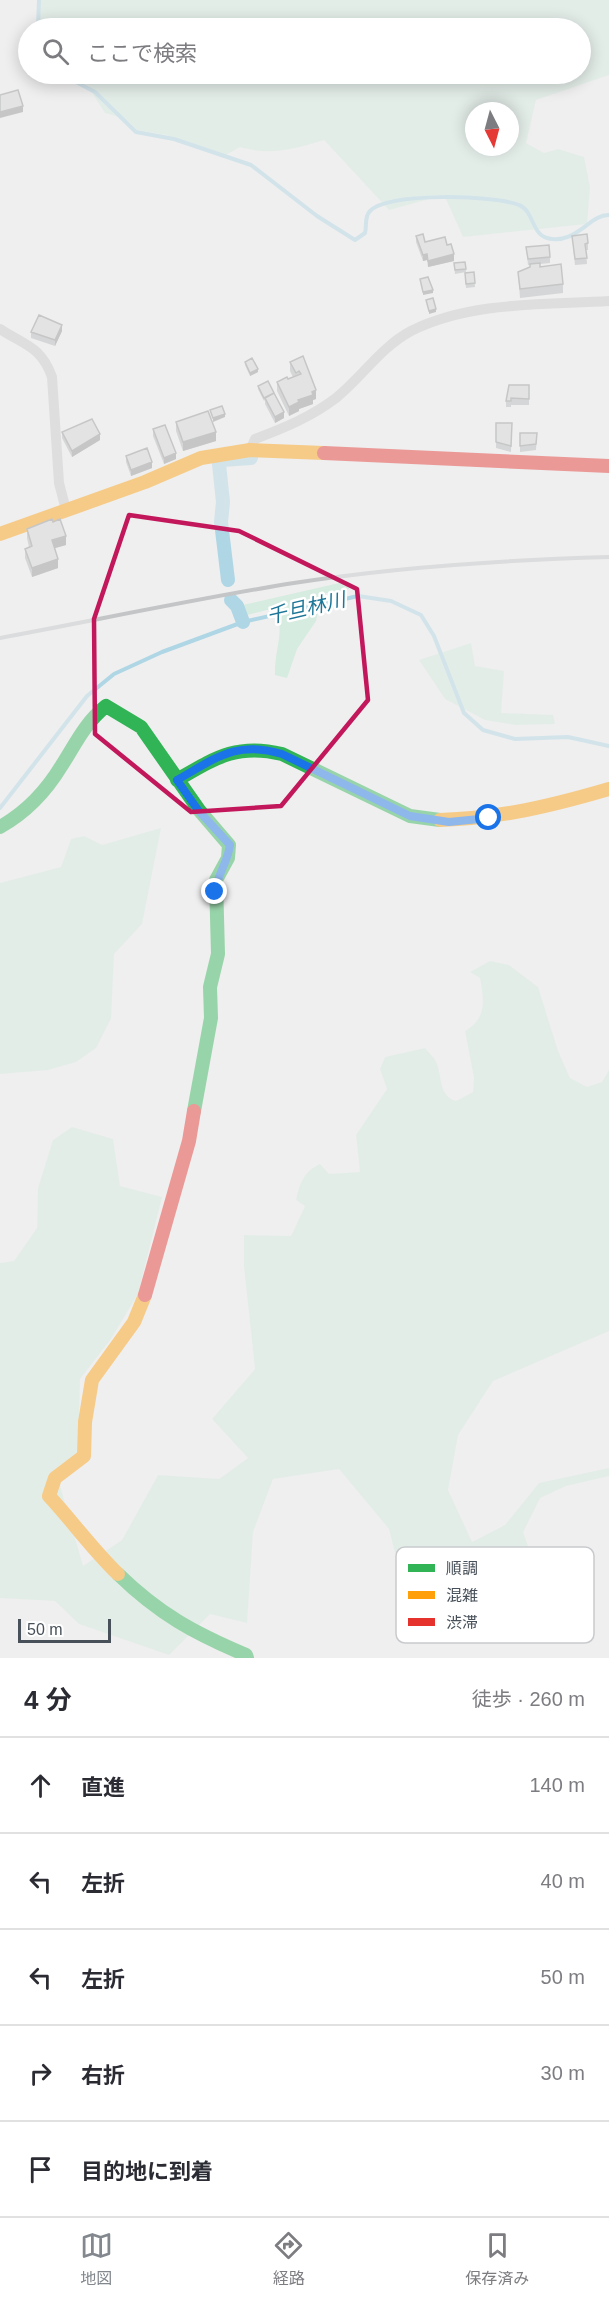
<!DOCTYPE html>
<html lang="ja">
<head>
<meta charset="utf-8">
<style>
  body { margin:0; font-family:Arial,"Noto Sans JP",sans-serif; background:#f2f2f3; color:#2b2b33 }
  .compass { position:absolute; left:465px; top:102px; width:54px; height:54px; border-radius:50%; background:#fff; box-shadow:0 3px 15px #0003; rotate:174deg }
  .scale { position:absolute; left:18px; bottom:15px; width:93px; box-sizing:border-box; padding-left:6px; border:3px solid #485059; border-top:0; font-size:16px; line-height:21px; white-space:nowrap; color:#485059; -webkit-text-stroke:4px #fff; paint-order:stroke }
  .stop { position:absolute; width:18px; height:18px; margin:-14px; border:4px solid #1a73e8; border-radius:50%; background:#fff }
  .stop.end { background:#1a73e8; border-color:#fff; box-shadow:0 2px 6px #0008 }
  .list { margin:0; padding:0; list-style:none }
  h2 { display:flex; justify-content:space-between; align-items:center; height:78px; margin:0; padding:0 24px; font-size:26px }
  h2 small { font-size:20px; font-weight:400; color:#7c7c81 }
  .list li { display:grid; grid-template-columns:39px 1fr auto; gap:18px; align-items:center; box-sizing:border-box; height:96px; padding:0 24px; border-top:2px solid #e1e1e2 }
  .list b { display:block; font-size:22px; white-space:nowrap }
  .list em { font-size:20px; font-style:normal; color:#7c7c81 }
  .icon { flex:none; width:33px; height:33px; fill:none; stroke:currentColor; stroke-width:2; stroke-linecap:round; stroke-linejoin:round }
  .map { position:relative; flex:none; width:609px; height:1658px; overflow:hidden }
  .search { position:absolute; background:#fff; box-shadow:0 3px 15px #0003; left:18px; right:18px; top:18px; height:66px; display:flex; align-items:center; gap:15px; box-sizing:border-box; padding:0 21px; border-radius:33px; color:#7c7c81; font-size:22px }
  .sheet { height:558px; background:#fff }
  nav { display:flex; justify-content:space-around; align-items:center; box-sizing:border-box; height:84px; border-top:2px solid #e1e1e2; background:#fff; font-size:16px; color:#7c7c81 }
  nav a { display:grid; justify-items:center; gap:3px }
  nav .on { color:#82888e }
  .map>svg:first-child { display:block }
  .green { fill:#d6ece0; fill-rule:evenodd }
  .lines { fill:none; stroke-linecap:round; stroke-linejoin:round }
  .stream { stroke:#afd6e5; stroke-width:4 }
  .canal { stroke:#afd6e5; stroke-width:14 }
  .street { stroke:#c9cacd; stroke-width:10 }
  .fast { stroke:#30b455; stroke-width:14 }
  .slow { stroke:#ff9f0a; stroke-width:14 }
  .jam { stroke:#e5322d; stroke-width:14 }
  .rail { stroke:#c4c5c7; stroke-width:4 }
  .wall { fill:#b7b8ba }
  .shaded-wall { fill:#959697 }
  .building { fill:#d5d6d8; stroke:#959697; stroke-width:1.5 }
  .route { stroke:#1a73e8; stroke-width:8 }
  .marked { fill:none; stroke:#c2185b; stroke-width:4.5; stroke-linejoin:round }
  .labels { text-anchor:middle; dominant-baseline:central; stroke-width:5; stroke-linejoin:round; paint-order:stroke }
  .water-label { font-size:20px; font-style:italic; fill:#1d7697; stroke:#fff }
  .key { fill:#fff; stroke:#c8cacd; stroke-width:1.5 }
  .key-label { font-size:16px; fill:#485059 }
</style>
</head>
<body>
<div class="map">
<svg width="609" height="1658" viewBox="0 0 609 1658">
  <rect width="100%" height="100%" fill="#efefef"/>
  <path class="green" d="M37,0H609V75L536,100L526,143L544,153L558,149L584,157L590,187L587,224L463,237L444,195L389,210L324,140C295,149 270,156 240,147L226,155L166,135L137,130L126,119L105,113L87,85L57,74H580V28H39ZM474,111H510V147H474Z
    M348,581L349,589L322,594L316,621L297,649L287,678L275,675C274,649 286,631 275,608L247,615L243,605Z
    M471,643L475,666L504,671L501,713L553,715L555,724L516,725L485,720L445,699L419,660Z
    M161,828L142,924L114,954L111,1018L96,1048L76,1062L48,1070L0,1074V883L61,867L71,839L84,836L102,845Z
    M490,961L509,965L538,987L558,1051L570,1078L587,1087L602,1082L609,1070V1331L493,1381L458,1435L448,1490L472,1542L505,1525L539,1483L609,1468V1476L566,1486L540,1498L523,1532L535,1566L470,1569L402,1580L389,1529L339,1469L273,1479L253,1532L247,1623L210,1614L169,1655L79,1624L55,1601L0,1598V1263L14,1261L37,1228L38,1188L53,1140L72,1127L113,1139L120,1186L162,1197L138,1294L111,1339L80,1379L78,1453L57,1475L83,1566L122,1540L158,1475L219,1479L248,1458L212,1419L255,1369L244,1267V1235L291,1236L305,1206L296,1200C300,1183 303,1172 320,1164L329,1174L360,1172L356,1135L387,1089L380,1069L385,1057L425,1048C429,1053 435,1058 437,1064C442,1078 439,1096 456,1101L473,1092L474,1078L465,1031C487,1018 484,1001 480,978L470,972Z"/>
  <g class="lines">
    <path class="stream" d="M38,28L39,0
      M61,74L95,92L136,132L174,139L251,165L317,216L355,240L365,233C367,226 364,217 370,211C388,192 494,195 519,205C533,210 532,234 547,238C575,246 590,214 609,215
      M0,808L87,696L114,674L162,652L243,622L358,596L391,601L421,615L434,636L464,713L483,730L515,739L568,737L609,746"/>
    <path class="canal" d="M228,580L221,522L223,502L219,464L222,460L251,458
      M231,600L237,606L243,622"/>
    <path class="street" d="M0,329C24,345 41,346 52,377L59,483L66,510
      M250,450L255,439C284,428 311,417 336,398C362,377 381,347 411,331C471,301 544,305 609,301"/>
    <path class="fast" d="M177,780C215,758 237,743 282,754L410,816L440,820
      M0,827C25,813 47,790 62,765C76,743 85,723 106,706L141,727L199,810L229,845L228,858L216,880L218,954L210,987L211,1018L194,1111
      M118,1574C159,1614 194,1633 246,1655L247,1658"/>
    <path class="slow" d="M0,534L145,482L201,458L250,450L324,453
      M440,820C501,818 551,806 609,789
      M118,1574C93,1550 73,1522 49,1496L55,1478L84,1456L85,1422L92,1380L134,1322L145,1295"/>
    <path class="jam" d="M324,453L609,466
      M145,1295L189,1141L194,1111"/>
    <path class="rail" d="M0,638C96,620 191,600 287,584C394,567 501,560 609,557"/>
  </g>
  <path class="wall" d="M416,236L425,242L447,245L454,261L428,267L427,260L423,261L416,242Z
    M572,236L588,243V250H586L587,264L575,265Z
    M526,247L550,257V263L540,264V267L563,284V293L520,298L518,272L530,267V265H528Z
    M465,262L466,272L455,274L454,263Z
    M474,272L475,287L466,288L465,273Z
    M62,331L55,346L31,338V332Z
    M303,356L316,399L313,400V404L299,409V411L289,416L277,391V382L293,377L290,371V362Z
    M245,362L258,372L250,376L245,365Z
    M529,385V405H511V407H506V401Z
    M258,386L284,418L275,423L265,404V400L264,401L258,389Z
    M176,422L216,441L183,451L176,431Z
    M496,423H512L511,452L496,448Z
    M153,429L176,459L164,464L153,436Z
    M62,432L100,440L72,457L62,438Z
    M520,433H537L536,450L520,452Z
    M126,456L152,468L131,476L126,462Z
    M27,529L66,545L55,548L58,568L32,577L25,558V549L29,547L27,538Z"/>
  <path class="shaded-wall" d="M23,106V112L0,118V112Z
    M427,254V260L423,261V255Z
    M454,254V261L428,267V261Z
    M433,290V293L423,295V292Z
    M436,309V312L429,314V311Z
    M62,325V331L55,346V340Z
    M258,369V372L250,376V373Z
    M316,390V399L313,400V404L299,409V411L289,416V407L298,400Z
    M284,412V418L275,423V417Z
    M225,414V417L213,422V418Z
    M216,432V441L183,451V442Z
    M100,434V440L72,457V451Z
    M176,453V459L164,464V458Z
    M152,462V468L131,476V470Z
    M66,536V545L52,549V540Z
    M58,559V568L32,577V568Z"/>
  <path class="building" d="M18,90L23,106L0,112V95Z
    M423,234L425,242L445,237L447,245L451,244L454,254L428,261L427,254L423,255L416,236Z
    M587,234L588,243L585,244L587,258L575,259L572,236Z
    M549,245L550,257L528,259L526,247Z
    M465,262L466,269L455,270L454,263Z
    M540,263V267L561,264L563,284L520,289L518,272L530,267V264Z
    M474,272L475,283L466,284L465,273Z
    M428,277L433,290L423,292L420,279Z
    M433,298L436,309L429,311L426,300Z
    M39,315L62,325L55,340L31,332Z
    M303,356L316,390L312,392L313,395L298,400L299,402L289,407L277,382L287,377L288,379L301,374L299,371L296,373L290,362Z
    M252,358L258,369L250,373L245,362Z
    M268,381L274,393L264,398L258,386Z
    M509,385H529V399L511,398V401H506Z
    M274,393L284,412L275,417L265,398Z
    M222,406L225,414L213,418L210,410Z
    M208,411L216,432L183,442L176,422Z
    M92,419L100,434L72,451L62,432Z
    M496,423H512L511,446L496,442Z
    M165,425L176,453L164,458L153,429Z
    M520,433H537L536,444L520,446Z
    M147,448L152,462L131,470L126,456Z
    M52,519L53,522L60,519L66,536L52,540L58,559L32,568L25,549L32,546L27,529Z"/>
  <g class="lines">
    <path class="route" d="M215,892C217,875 228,862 230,845L198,810L177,780C216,758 236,740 282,754L410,816L449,822L489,818"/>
  </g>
  <path d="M0 0H609V1658H0ZM129,515L239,531L357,589L368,700L281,806L191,812L95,734L94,619Z" fill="#efefef" fill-opacity=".55" fill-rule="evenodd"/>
  <path class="marked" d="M129,515L239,531L357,589L368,700L281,806L191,812L95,734L94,619Z"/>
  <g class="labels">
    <g class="water-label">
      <text transform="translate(306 608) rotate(-13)">千旦林川</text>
    </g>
  </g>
  <rect x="396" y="1547" width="198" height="96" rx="9" class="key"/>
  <rect x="408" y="1564" width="27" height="8" fill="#30b455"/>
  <rect x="408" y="1591" width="27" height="8" fill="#ff9f0a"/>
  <rect x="408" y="1618" width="27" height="8" fill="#e5322d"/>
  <g class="key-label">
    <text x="446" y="1574">順調</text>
    <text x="446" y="1601">混雑</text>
    <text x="446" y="1628">渋滞</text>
  </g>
</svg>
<svg class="compass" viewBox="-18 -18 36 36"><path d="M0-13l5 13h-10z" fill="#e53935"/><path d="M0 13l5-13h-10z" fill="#7c7c81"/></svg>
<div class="scale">50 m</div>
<div class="stop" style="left:489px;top:818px"></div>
<div class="stop end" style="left:215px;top:892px"></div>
<div class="search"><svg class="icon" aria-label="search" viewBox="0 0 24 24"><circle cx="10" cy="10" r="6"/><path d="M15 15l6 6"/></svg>ここで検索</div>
</div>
<section class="sheet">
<h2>4 分<small>徒歩 · 260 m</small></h2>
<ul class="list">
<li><svg class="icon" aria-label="ahead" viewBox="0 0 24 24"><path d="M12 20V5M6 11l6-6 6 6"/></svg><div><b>直進</b></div><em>140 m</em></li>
<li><svg class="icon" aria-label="left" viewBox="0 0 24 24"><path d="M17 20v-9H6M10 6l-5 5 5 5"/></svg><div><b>左折</b></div><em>40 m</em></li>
<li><svg class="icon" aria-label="left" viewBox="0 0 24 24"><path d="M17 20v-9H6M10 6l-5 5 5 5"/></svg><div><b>左折</b></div><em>50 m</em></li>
<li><svg class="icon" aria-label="right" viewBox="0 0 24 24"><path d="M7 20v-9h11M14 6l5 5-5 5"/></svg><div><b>右折</b></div><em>30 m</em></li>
<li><svg class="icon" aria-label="arrive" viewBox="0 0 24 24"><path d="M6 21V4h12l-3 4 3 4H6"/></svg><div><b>目的地に到着</b></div></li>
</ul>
</section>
<nav>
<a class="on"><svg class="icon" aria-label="map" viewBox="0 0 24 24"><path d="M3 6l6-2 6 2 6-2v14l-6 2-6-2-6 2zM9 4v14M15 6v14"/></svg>地図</a>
<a><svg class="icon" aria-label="directions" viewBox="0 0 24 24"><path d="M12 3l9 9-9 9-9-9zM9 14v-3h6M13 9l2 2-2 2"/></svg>経路</a>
<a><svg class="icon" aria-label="saved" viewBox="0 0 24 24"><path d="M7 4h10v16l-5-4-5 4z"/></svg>保存済み</a>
</nav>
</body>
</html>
